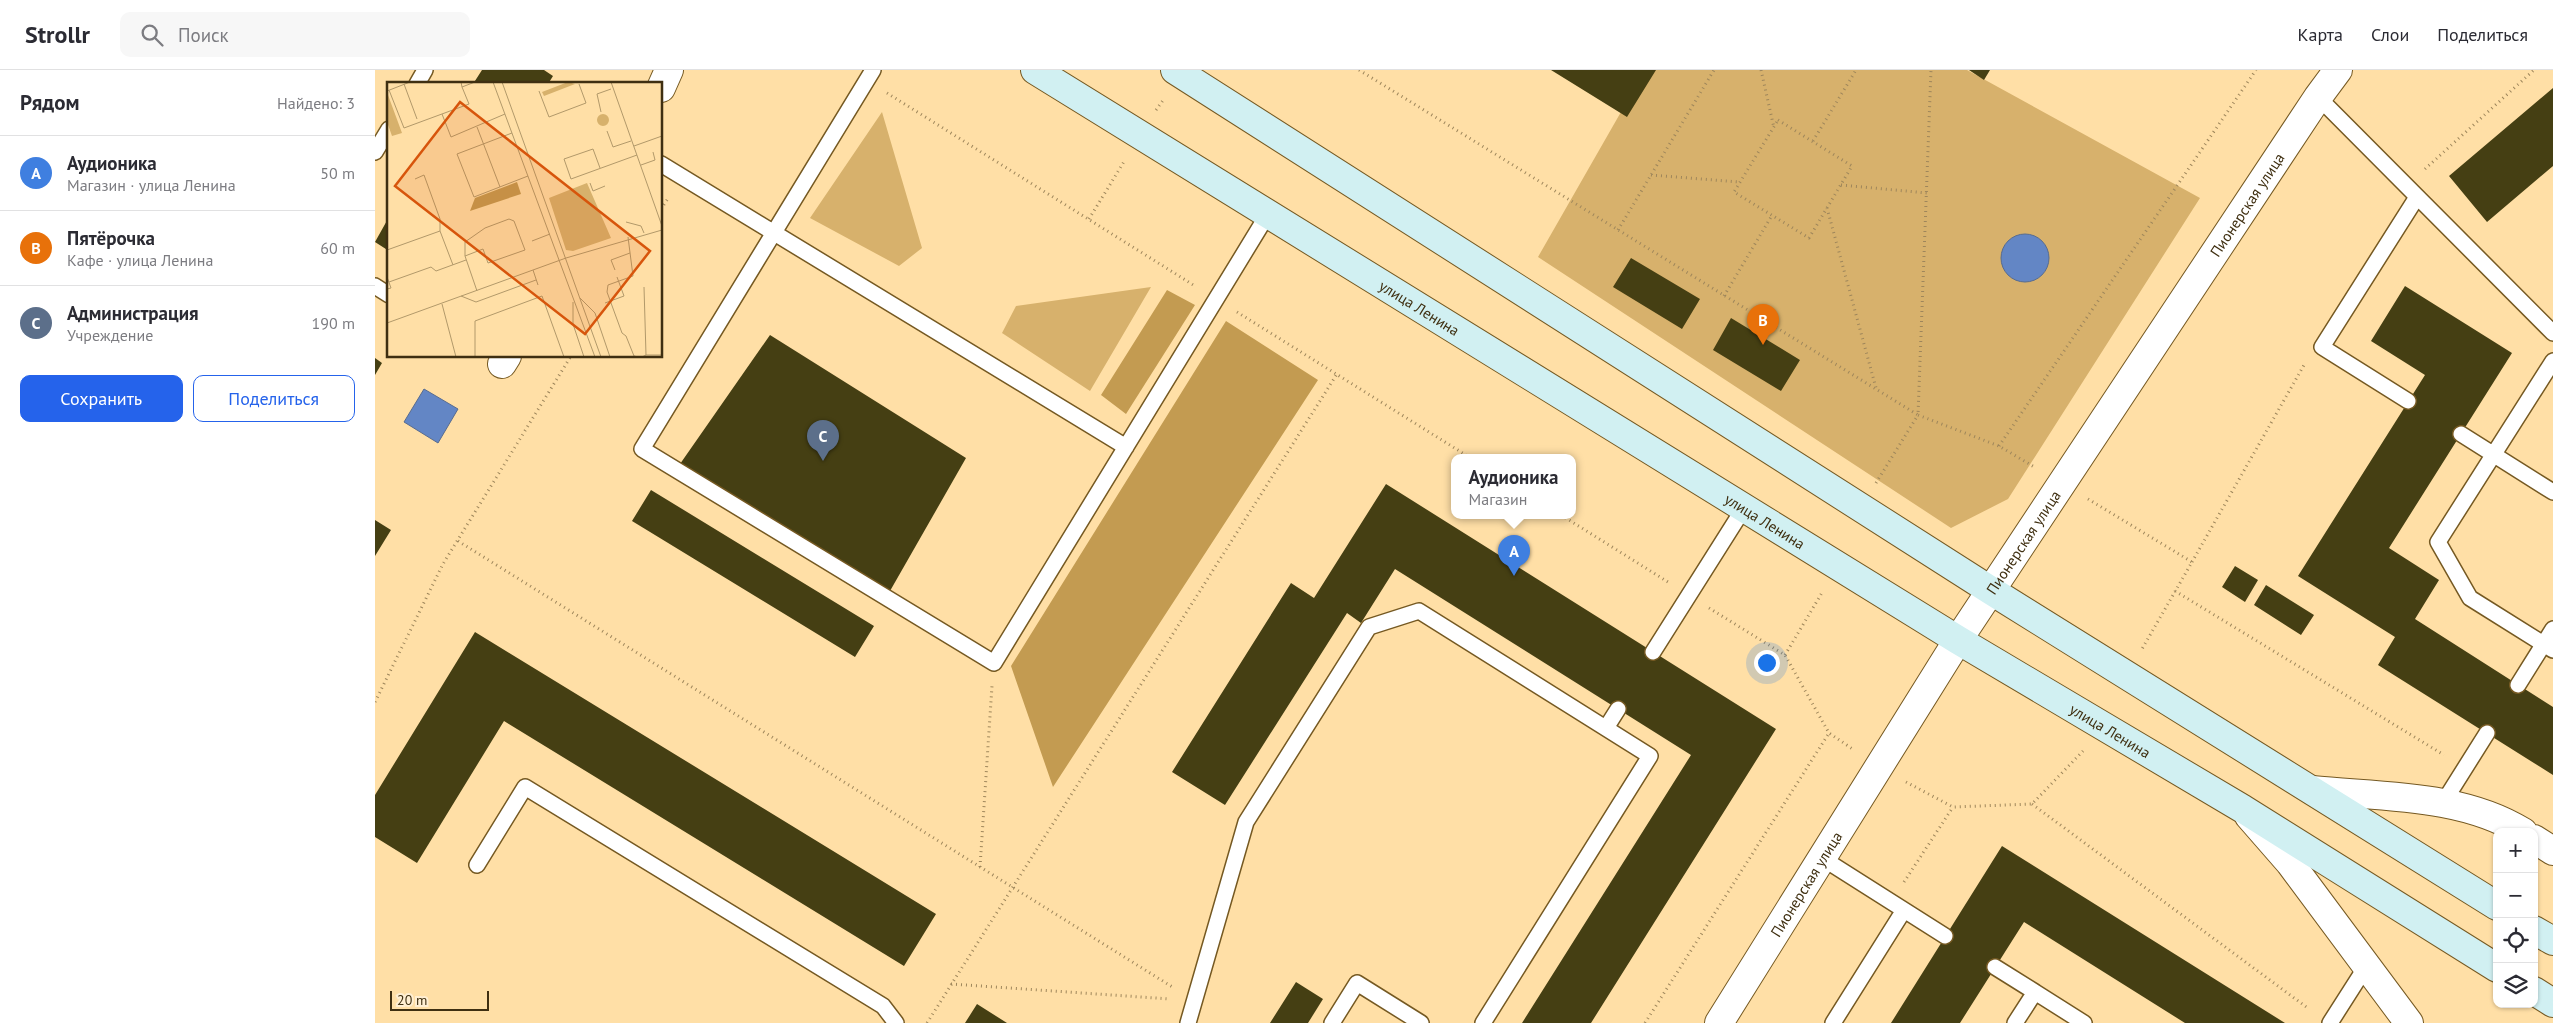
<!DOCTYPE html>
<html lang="ru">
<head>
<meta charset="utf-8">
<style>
  body { margin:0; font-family:"PT Sans",sans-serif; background:#f7f7f7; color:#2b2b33 }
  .controls { position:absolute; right:15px; bottom:15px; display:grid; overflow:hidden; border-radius:10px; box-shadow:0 1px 4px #0004 }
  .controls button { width:45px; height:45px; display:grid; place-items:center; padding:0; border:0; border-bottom:1px solid #e1e1e2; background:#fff; color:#2b2b33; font:25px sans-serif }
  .scale { position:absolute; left:15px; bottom:12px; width:99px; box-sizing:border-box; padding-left:5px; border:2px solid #3f2f11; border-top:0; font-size:14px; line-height:18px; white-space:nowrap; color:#3f2f11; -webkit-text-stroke:4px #ffefd3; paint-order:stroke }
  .you { position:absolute; left:1391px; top:592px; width:18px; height:18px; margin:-12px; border:4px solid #fff; border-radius:50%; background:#1a73e8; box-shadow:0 0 0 8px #1a73e833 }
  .badge { display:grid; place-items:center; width:32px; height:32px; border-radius:50%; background:#2563eb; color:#fff; font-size:16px; font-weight:700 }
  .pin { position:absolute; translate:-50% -41px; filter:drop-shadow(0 1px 2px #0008) }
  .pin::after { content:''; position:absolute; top:26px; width:18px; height:15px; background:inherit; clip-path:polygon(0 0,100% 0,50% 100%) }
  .popup { position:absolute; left:1076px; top:384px; width:125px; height:65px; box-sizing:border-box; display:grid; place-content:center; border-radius:10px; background:#fff; filter:drop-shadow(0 1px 4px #0005); font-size:16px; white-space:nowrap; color:#7c7c81 }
  .popup b { font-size:19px; color:#2b2b33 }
  .popup::after { content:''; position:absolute; left:50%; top:100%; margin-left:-10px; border:10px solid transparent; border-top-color:#fff }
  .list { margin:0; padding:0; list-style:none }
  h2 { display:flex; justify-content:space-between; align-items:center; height:65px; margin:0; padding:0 20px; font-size:21px }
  h2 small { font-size:16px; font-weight:400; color:#7c7c81 }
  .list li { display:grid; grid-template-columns:32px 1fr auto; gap:15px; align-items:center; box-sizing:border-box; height:75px; padding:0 20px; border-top:1px solid #e1e1e2 }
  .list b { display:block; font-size:19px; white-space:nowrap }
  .list p { margin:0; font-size:16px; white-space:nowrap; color:#7c7c81 }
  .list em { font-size:16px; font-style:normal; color:#7c7c81 }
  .actions { display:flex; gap:10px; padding:15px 20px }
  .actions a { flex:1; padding:11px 0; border:1px solid #2563eb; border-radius:10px; text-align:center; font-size:18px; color:#2563eb }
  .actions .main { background:#2563eb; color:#fff }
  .icon { flex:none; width:28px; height:28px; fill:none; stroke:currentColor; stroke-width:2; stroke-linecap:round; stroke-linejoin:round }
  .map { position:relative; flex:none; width:2178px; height:953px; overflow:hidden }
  header { display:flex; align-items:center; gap:30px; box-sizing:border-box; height:70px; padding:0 25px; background:#fff; border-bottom:1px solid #e1e1e2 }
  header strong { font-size:24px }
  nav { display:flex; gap:28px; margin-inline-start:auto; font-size:18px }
  .search { width:350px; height:45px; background:#f7f7f7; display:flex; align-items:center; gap:12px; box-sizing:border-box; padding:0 18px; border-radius:10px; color:#7c7c81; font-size:19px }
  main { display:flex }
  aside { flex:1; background:#fff }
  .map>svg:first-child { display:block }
  .green { fill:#d7b16c }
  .forest { fill:#c39b51 }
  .water { fill:#6386c5; stroke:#586c8f }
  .building { fill:#453f13 }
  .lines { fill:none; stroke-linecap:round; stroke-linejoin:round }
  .service-casing { stroke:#755922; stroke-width:18 }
  .minor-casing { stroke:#755922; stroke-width:30 }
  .tertiary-casing { stroke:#755922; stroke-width:30 }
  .secondary-casing { stroke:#755922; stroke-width:30 }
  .path { stroke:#9e865b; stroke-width:3; stroke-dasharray:1 4; stroke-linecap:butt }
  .service { stroke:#fff; stroke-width:15 }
  .minor { stroke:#fff; stroke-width:28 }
  .tertiary { stroke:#fff; stroke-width:28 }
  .secondary { stroke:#d1f0f2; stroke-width:28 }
  .labels { text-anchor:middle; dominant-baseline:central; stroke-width:5; stroke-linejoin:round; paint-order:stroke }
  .street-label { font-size:15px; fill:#3f2f11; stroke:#ffefd3 }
  .inset-road { fill:none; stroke:#b2996a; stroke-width:1 }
  .view { fill:#d7550c; fill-opacity:0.15; stroke:#d7550c; stroke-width:2.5 }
  .inset-edge { fill:none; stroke:#3f2f11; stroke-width:2.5 }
</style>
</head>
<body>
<header>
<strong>Strollr</strong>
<div class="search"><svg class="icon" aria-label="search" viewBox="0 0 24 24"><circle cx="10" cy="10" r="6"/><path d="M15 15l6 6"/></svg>Поиск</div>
<nav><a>Карта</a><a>Слои</a><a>Поделиться</a></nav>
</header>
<main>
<aside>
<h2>Рядом<small>Найдено: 3</small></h2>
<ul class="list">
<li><span class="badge" style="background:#3f7fe0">A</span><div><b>Аудионика</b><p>Магазин · улица Ленина</p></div><em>50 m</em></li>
<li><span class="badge" style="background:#e8710a">B</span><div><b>Пятёрочка</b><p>Кафе · улица Ленина</p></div><em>60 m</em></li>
<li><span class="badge" style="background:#5c6f8a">C</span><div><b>Администрация</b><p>Учреждение</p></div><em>190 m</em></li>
</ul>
<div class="actions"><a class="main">Сохранить</a><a>Поделиться</a></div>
</aside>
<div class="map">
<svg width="2178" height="953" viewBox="0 0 2178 953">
  <rect width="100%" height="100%" fill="#ffdfa6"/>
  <path class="green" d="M1270,0H1592L1825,128L1633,429L1576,458L1163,187Z
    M507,42L547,178L524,196L435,148Z
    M776,217L715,321L627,263L641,236Z"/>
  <path class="forest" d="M792,220L820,235L751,344L726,325Z
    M851,251L943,310L678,717L636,596Z"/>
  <path class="water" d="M1626 188a24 24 0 1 1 48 0a24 24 0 1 1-48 0Z
    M49,319L83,339L63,373L29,352Z"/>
  <path class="building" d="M107,0H169L178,6L173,14H98Z
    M1176,0H1281L1252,47Z
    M1594,0H1615L1609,10Z
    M2178,18V96L2112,152L2074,106Z
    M14,147V181L0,172Z
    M1256,188L1325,229L1307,259L1238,217Z
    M2030,216L2137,283L2014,478L2064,510L2040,549L2178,637V705L2003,595L2020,567L1923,506L2050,305L1996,271Z
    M1356,248L1425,290L1406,321L1338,280Z
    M395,265L591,388L515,521L305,394Z
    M0,288L7,293L0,305Z
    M1011,414L1401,659L1216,953H1147L1316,685L1020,499L986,553L972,543L850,735L797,702L916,513L939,528Z
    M276,420L499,556L480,587L257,451Z
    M0,450L16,460L0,486Z
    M1860,496L1883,510L1870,532L1847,517Z
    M1891,515L1939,545L1926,565L1879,535Z
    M100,562L561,844L529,896L129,651L42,793L0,767V725Z
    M1627,776L1910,953H1810L1649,852L1585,953H1516Z
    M921,912L948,929L933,953H895Z
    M602,934L632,953H590Z"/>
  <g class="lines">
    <defs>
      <path id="service" d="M498,0L267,379L619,593L893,144
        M42,14L50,0
        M1943,27L2178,263
        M0,82L14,59
        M286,94L751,377
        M0,216L14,225
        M2178,291L2063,472L2095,528L2178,580
        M2033,331L1947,277L2042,127
        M2086,364L2178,422
        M1278,582L1369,438
        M2143,615L2178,559
        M1231,658L1243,639
        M2068,733L2112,663
        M1447,788L1570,866
        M102,795L150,717L508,936L521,953
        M1620,897L1660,922
        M813,953L871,752L994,557L1044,541L1275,686L1108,953
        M957,953L982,913L1046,953
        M1458,953L1529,840
        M1640,953L1660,922L1709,953
        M1955,953L1992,895"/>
      <path id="minor" d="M286,18L294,0
        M127,294L132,286
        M1937,720C2006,727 2087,724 2148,762
        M1874,746L1915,793L2034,953
        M2159,769L2178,781"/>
      <g id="tertiary">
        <path id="s1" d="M1344,953L1583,570L1943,27L1963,0"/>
      </g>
      <g id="secondary">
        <path id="s2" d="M660,0L1583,570L1868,739L2122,898"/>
        <path d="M800,0L1615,520L2122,836"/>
        <path d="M2159,860L2178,871"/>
        <path d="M2159,921L2178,933"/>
      </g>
    </defs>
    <use href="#service" class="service-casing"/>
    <use href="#minor" class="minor-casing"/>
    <use href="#tertiary" class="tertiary-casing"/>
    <use href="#secondary" class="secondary-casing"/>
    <path class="path" d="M984,0L1543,345L1556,0
      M1386,0L1399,58
      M512,23L820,216
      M781,40L789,29
      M1403,50L1477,96L1434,168L1359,122Z
      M1438,71L1481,0
      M2050,99L2159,0
      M1276,105L1364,112
      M1466,115L1552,123
      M1452,138L1501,318
      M286,139L294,127
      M714,149L750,90
      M1243,160L1339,0
      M1349,226L1396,147
      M862,242L1094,387
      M1624,376L1881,0
      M1501,413L1543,345L1624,376L1661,398
      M1713,429L1817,492L1767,579
      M1186,445L1293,512
      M83,471L799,918
      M1817,492L1929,295
      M1800,521L2069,685
      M1334,538L1410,585L1454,663L1479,680
      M1410,585L1448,521
      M0,632L68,494L196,286
      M1531,712L1578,737L1657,734L1708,681
      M1657,734L1934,939
      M605,797L617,616
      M1529,812L1578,737
      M576,914L795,929
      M552,953L962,304
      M1270,953L1454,663"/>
    <use href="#service" class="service"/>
    <use href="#minor" class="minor"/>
    <use href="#tertiary" class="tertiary"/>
    <use href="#secondary" class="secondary"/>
  </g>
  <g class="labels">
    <g class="street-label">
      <text stroke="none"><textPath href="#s1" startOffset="974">Пионерская улица</textPath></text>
      <text stroke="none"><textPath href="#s2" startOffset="452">улица Ленина</textPath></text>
      <text stroke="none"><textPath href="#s2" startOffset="858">улица Ленина</textPath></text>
      <text stroke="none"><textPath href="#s1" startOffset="569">Пионерская улица</textPath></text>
      <text stroke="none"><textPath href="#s2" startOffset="1262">улица Ленина</textPath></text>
      <text stroke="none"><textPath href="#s1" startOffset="164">Пионерская улица</textPath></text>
    </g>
  </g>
  <g transform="translate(12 12)">
    <rect width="275" height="275" fill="#ffdfa6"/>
    <path d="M181,0L188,2L157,14L155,10ZM1,13L15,51L5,54L0,40ZM210 38a6 6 0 1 1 12 0a6 6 0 1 1-12 0ZM200,101L224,156L186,169L179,168L162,116Z" fill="#d7b16c"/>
    <path d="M130,100L134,112L83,129L88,116Z" fill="#c39b51"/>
    <path class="inset-road" d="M74,0L75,5L88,0M106,0L208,275M115,0L214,275M224,0L275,144M17,2L30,37M2,8L17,46L82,22L75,5M0,9L23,0M152,9L162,35L199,21L192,2M214,30L210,12L224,7M55,32L64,55L118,32M90,45L113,105M220,49L226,65L244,59M125,51L70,72L87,115L141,94M247,64L275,54M254,83L268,78L266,70M213,86L206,67L177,77L184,97L250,73M203,101L206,109L218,104M239,140L254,144L257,151M53,149L66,183M241,155L246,194L221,203L220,210L235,251L239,254L247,274L251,275M145,159L163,152M0,168L53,149V137L37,93L28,97M78,174L96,167L101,181L138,168L127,139L122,137L98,146L78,160V174L90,209M146,188L151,203M228,188L224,178L243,171M0,195L4,206L0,207M2,200L44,185L49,189L79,178M74,214L89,220L149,198M193,216L208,231L223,275M186,220V242L197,275M218,221L237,214L230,195M55,222L69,275M0,241L179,176L275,148M259,273H275M88,275V239L155,214L177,275M255,275L259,273L257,205"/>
    <path class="view" d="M73,20L263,169L198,252L8,104Z"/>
    <rect width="275" height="275" class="inset-edge"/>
  </g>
</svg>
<div class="controls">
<button>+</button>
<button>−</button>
<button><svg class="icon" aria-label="locate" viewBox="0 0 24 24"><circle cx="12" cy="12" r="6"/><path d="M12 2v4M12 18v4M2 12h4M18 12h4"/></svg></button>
<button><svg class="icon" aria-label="layers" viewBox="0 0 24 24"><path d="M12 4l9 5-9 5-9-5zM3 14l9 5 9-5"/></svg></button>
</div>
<div class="scale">20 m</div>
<div class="you"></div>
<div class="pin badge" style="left:1139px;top:506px;background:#3f7fe0">A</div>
<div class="popup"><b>Аудионика</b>Магазин</div>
<div class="pin badge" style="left:1388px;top:275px;background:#e8710a">B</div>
<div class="pin badge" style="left:448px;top:391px;background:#5c6f8a">C</div>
</div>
</main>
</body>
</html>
